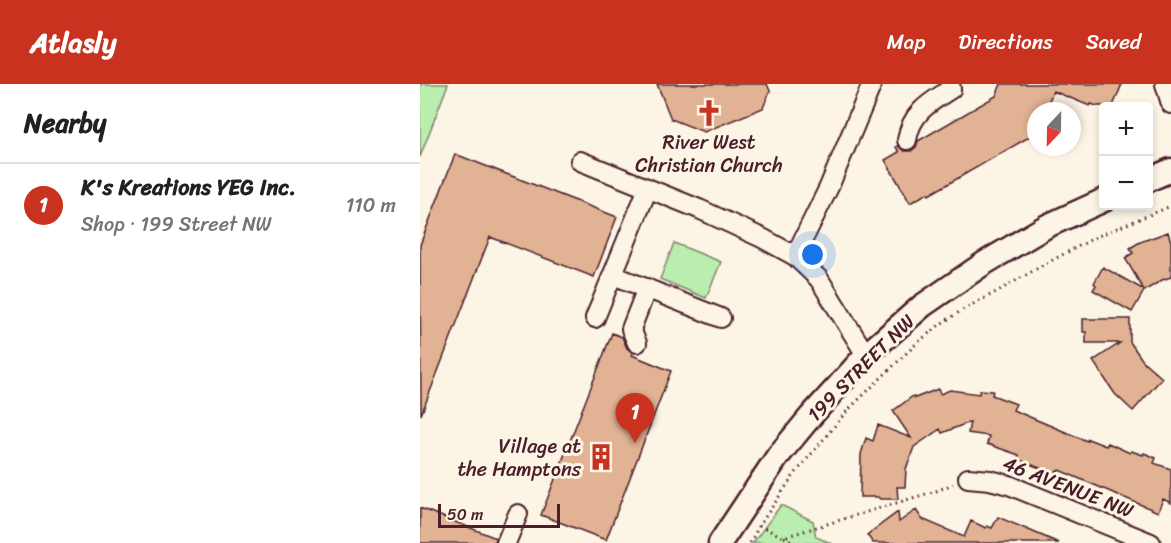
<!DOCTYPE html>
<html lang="en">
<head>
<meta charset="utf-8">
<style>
  body { margin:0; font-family:Sriracha,sans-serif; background:#f6f6f6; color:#202124 }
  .controls { position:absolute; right:18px; top:18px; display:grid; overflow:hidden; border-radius:6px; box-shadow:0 3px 9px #0003 }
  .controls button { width:54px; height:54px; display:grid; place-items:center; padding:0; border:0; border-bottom:2px solid #e0e0e0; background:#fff; color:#202124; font:30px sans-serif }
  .compass { position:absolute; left:607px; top:18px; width:54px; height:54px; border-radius:50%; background:#fff; box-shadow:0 3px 9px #0003; rotate:202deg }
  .scale { position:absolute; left:18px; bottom:15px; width:122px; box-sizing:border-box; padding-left:6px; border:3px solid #4a1f2b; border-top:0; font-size:16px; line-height:21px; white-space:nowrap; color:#4a1f2b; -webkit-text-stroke:4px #fcf5e5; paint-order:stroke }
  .you { position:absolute; left:393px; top:171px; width:21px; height:21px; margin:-15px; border:4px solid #fff; border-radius:50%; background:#1a73e8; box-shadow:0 0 0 9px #1a73e833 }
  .badge { display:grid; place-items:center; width:39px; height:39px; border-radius:50%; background:#c8321e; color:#fff; font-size:20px; font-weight:700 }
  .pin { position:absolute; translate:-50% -50px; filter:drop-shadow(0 2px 3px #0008) }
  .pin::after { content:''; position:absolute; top:32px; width:21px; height:18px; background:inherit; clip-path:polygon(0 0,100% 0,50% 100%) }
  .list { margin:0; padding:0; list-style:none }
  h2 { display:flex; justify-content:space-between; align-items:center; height:78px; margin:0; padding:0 24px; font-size:26px }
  h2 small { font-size:20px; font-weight:400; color:#757577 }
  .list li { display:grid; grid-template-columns:39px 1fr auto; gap:18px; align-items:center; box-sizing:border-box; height:84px; padding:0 24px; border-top:2px solid #e0e0e0 }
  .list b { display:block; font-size:22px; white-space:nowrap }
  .list p { margin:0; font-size:20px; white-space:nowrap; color:#757577 }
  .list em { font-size:20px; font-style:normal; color:#757577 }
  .map { position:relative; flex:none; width:751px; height:459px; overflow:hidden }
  header { display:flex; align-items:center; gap:36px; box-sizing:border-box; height:84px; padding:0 30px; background:#c8321e; color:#fff }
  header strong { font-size:28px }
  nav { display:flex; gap:33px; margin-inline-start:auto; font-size:21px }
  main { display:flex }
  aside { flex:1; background:#fff }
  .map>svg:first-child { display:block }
  .green { fill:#b9eeaf; stroke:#82866d; stroke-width:1.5 }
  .building { fill:#e1b293; stroke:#4a1f2b; stroke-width:1.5 }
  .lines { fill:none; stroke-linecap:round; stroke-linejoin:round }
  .minor-casing { stroke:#4a1f2b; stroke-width:22 }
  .major-casing { stroke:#4a1f2b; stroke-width:27 }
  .path { stroke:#4a1f2b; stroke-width:3; stroke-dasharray:1.5 4.5; stroke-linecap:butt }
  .minor { stroke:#fcf5e5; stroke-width:18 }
  .major { stroke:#fcf5e5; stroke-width:22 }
  .labels { text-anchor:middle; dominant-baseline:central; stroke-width:6; stroke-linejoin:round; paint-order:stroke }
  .poi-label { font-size:20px; fill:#4a1f2b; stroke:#fcf5e5 }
  .street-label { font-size:20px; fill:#4a1f2b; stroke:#fcf5e5 }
</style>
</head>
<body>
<header>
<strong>Atlasly</strong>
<nav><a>Map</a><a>Directions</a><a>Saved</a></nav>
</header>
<main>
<aside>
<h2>Nearby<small></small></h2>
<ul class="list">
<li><span class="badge">1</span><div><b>K's Kreations YEG Inc.</b><p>Shop · 199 Street NW</p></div><em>110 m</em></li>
</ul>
</aside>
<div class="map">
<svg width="751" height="459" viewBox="0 0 751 459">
  <rect width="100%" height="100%" fill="#fcf5e5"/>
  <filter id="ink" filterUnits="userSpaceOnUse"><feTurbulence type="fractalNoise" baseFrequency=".0167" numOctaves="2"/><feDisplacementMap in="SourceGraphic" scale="12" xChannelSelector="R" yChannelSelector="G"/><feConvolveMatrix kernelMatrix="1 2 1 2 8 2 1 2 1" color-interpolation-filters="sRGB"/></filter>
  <g filter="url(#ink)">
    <path class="green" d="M0,0H28L0,73Z
      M254,159L301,178L286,214L240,195Z
      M361,421L393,437L396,453L411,459H333Z"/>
    <path class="building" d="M237,0H347L350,7L343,24L284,48L251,35Z
      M581,0H702L693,22H677L671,20L670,22L633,7L625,27H616V49L509,111L508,109L490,119L465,76L479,68L476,63L478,61L484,67H491L496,63L498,57L576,12Z
      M35,70L197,133L174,193L70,153L1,331L0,161Z
      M748,148L751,158V193L742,196L724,207L712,228L673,206L676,201L674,199L683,183L724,206L705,174L713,169L710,164L720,158Z
      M663,235H710V258L723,277L742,294L713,327L695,310L673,277L700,259H666V248H663Z
      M192,249L202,253L207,264L213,269L212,271L251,287L186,456L121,431Z
      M518,305L520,310L530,306L559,310L560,306L573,307L572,311L596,320L593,326L667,357L668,355L686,362L688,359L710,369L711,367L723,371L724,369L736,374L734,379L751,385V419L743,415L738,428L639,386L638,388L636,387L635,390L597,375L599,371L567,360L569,352L548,349L550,338L522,349L520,345L494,363L486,385L485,403H477L478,415H460L458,413H440L441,370L446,354L453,357L458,341L491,354L473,327L493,312L495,314Z
      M0,424L76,454L75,459H0Z
      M496,426L502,435L544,453L551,437L566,444L567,442L572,444L578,433L639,459H453L447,451L478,428L479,438Z"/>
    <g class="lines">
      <defs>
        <path id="minor" d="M745,0L751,20
          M487,56C491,29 509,19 531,5L530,0
          M160,77L279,125L342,154L375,172L399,195L446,271
          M375,172L409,103L452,0
          M193,191L301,234
          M175,234L228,104
          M217,259L211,245L227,204
          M548,394L570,396L589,401L731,459
          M86,459L98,430"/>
        <path id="major" d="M728,96L751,86
          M300,459L358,372L391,332L446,271L502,222L563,180L627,142L684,116"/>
      </defs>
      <use href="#minor" class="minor-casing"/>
      <use href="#major" class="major-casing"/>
      <path class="path" d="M339,442L364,453L516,407L533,400
        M364,453L376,459
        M330,459L339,442L374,391L427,327L497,259L522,239L544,225L578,207L625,180L678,152L751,122"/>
      <use href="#minor" class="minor"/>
      <use href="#major" class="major"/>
    </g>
  </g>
  <defs>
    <symbol id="church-bare" viewBox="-9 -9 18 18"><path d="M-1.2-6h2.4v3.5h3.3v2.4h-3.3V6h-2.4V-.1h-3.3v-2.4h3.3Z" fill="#c8321e" stroke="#fcf5e5" stroke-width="2.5" paint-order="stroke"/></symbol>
    <symbol id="building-bare" viewBox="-9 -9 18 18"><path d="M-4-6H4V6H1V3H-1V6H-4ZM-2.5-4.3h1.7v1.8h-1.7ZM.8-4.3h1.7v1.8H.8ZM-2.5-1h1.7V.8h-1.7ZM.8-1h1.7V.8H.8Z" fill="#c8321e" stroke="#fcf5e5" stroke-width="2.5" paint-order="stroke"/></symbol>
  </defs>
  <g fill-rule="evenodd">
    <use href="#church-bare" x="270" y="10" width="38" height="38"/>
    <use href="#building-bare" x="162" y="354" width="38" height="38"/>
  </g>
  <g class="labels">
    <g class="poi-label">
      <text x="289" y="58">River West<tspan x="289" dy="23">Christian Church</tspan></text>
      <text x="161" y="362" text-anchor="end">Village at<tspan x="161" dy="23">the Hamptons</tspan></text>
    </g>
    <g class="street-label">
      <text transform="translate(441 284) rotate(-45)">199 STREET NW</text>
      <text transform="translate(648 403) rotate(21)">46 AVENUE NW</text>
    </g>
  </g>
</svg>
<div class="controls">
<button>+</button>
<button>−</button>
</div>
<svg class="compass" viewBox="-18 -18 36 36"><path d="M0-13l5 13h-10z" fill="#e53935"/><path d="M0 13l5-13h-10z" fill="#757577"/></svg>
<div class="scale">50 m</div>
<div class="you"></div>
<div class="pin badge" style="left:215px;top:359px">1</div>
</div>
</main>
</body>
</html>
